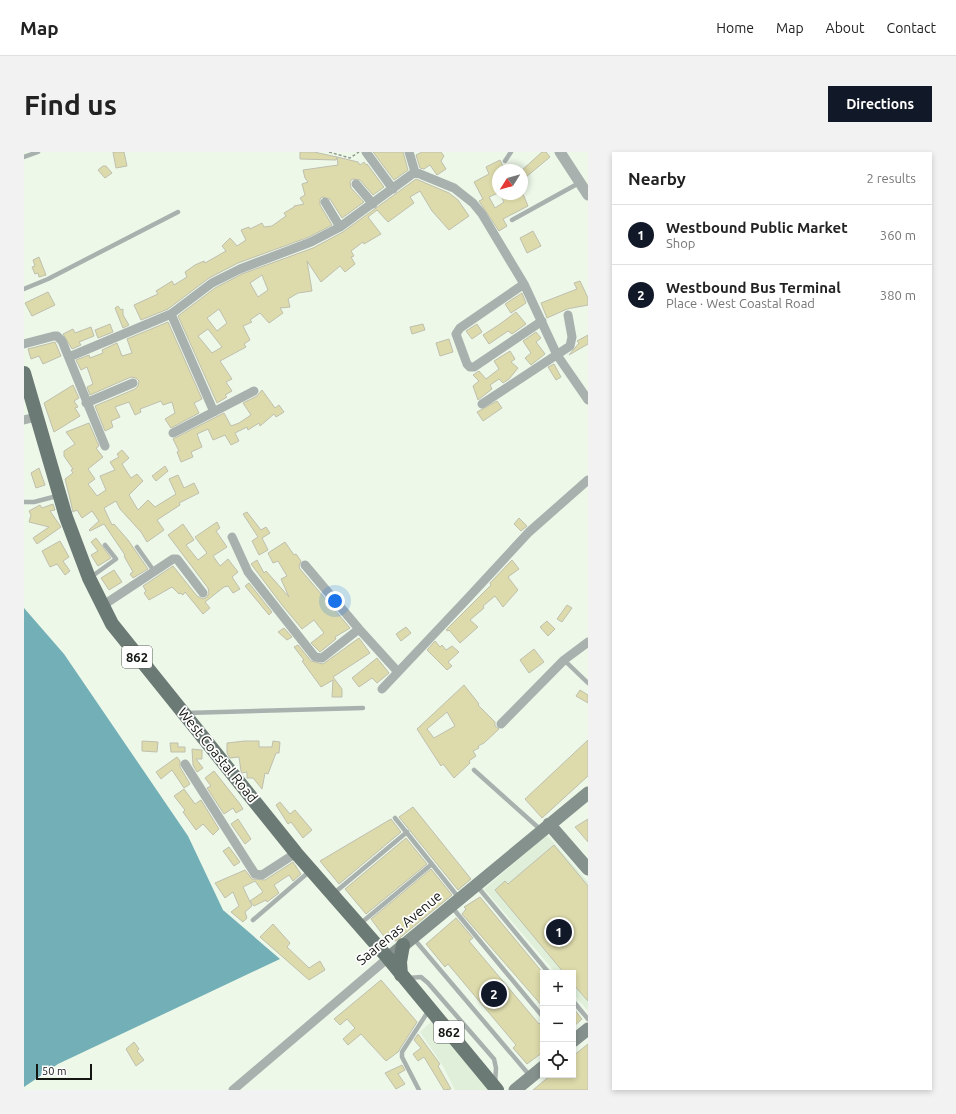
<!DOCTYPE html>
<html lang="en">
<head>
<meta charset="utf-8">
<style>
  body { margin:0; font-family:Ubuntu,sans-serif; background:#f2f2f2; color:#222 }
  .controls { position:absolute; right:12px; bottom:12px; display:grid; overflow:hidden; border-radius:0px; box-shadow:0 2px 6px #0003 }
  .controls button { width:36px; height:36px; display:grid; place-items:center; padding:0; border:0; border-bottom:1px solid #e0e0e0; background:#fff; color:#222; font:20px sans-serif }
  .compass { position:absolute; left:468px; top:12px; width:36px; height:36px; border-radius:50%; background:#fff; box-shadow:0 2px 6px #0003; rotate:233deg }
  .scale { position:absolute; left:12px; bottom:10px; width:56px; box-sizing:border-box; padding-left:4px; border:2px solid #131611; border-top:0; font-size:11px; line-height:14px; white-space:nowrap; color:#131611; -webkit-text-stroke:3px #fff; paint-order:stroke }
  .you { position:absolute; left:311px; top:449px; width:14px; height:14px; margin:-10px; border:3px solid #fff; border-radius:50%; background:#1a73e8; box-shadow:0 0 0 6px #1a73e833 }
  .badge { display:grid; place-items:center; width:26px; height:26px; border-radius:50%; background:#111827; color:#fff; font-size:13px; font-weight:700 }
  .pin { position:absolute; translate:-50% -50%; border:2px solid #fff; box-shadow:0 1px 4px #0006 }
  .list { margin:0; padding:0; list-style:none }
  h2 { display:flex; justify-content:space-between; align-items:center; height:52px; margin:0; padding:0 16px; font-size:17px }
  h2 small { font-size:13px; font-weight:400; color:#767676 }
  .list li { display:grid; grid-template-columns:26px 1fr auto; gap:12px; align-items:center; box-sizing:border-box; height:60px; padding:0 16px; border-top:1px solid #e0e0e0 }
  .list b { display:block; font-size:15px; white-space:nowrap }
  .list p { margin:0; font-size:13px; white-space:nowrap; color:#767676 }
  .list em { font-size:13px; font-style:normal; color:#767676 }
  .icon { flex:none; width:22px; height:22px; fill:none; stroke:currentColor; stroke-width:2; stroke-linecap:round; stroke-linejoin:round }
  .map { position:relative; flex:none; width:564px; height:938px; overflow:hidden; border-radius:0px }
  header { display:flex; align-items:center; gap:24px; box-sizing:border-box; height:56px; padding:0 20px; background:#fff; border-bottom:1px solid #e0e0e0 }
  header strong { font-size:19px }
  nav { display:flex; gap:22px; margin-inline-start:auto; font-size:14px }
  .intro { display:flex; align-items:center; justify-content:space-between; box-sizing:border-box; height:96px; padding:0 24px }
  h1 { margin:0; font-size:28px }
  .button { padding:10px 18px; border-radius:0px; background:#111827; color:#fff; font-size:14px; font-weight:700 }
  main { display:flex; gap:24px; padding:0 24px }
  aside { flex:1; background:#fff; border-radius:0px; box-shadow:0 2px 6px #0003 }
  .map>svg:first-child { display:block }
  .built { fill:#dfefda }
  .water { fill:#73afb6 }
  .building { fill:#dddbab; stroke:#bfbfae; fill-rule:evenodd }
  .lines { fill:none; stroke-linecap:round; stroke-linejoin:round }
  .path { stroke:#929a8f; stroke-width:1.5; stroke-dasharray:3 2; stroke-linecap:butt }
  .service { stroke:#a9b1ae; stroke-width:4.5 }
  .minor { stroke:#a9b1ae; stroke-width:9 }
  .tertiary { stroke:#a9b1ae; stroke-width:11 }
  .secondary { stroke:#85918d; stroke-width:13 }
  .primary { stroke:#6c7a75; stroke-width:14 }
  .labels { text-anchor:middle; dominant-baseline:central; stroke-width:3.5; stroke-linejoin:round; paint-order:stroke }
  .shield { fill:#fff; stroke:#5a5c58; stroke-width:1 }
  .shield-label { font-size:13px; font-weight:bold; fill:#131611 }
  .street-label { font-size:14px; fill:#131611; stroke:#fff }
</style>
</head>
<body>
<header>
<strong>Map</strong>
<nav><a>Home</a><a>Map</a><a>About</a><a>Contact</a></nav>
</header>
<div class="intro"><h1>Find us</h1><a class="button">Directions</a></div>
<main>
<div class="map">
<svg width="564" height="938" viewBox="0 0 564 938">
  <rect width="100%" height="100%" fill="#edf8e9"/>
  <path class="built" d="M523,683L564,730V859L549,841V821H532L460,737Z
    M409,868L468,938H431L419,914L396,880Z"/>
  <path class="water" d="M0,456L40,502L164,684L199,758L256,807L34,912L0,935Z"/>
  <path class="building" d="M89,0H100L103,14L92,16Z
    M276,0H290L313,5L312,8L276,7Z
    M349,0H379L384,18L370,28Z
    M398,0H417L420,4L417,9L422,17L413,23L406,13L400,17L396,16L392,3Z
    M518,0H522L526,5L502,25L498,21V18Z
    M313,5L334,10L336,13L340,10L342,13L343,12L360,35L349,43L336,28L328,27L326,30L327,36L340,50L318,66L306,47L298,45L296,47V53L308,73L285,85L214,111L185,126L144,157L117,168L110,153L134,142L132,139L148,129L150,133L163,125L161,120L171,113L180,109L181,111L202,99L198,94L206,86L213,94L222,88L217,78L225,75L226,77L238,71L240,75L248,74L262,64L260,61L270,55V54L280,52L276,46L281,43L278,32L284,30L281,26L279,18L314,13Z
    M476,8L481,18H474V41L465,45L471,56L480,50L476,42H499L504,54L479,67L483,74L475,79L455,49L459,47L450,30L465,22L462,15Z
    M79,14H82L88,21L81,26L74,18Z
    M392,27L425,41L434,48L445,64L425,78L408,59L396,39L386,45L390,51L364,70L353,58L344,65L357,82L340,92L339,90L327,99L330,104L327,105L331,112L321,120L316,114L297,130L283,109L288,139L274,141L264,147L266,155L256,156L259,161L245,171L236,161L226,168L228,170L219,174L226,188L220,192L222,195L196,209L208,227L202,230L208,239L201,243L203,245L193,251L154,164L191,136L218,122L289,96L319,80ZM238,123L244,138L234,145L226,131ZM195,157L203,171L193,179L183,166ZM184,177L198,195L188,201L174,184Z
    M509,79L517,94L503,101L496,86Z
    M15,105L22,123L15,125L14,121L11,122L8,115L11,114L9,108Z
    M556,129L564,146V153L543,157L523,166L517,151L553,137L550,131Z
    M24,140L31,153L8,164L1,151Z
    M498,141L502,151L487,161L481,152Z
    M94,154L97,158L99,157V163L105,173L99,176L91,156Z
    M492,160L502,172L488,182L484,179L465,192L459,183L476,172Z
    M144,170L178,247L170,251L175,261L147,276L141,267L151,261L148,250L139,253L137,249L116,257L117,260L111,263L105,250L91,255L96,265L87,269L89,275L81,279L71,254L111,237L114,234L115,229L112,226L107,225L66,243L63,235L69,232L63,215L57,218L52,208L65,203L66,206L79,201L78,198L93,191L98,204L108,201L103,187Z
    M86,172L89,180L74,186L71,178Z
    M399,172L401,178L388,182L386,175Z
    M453,172L458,180L448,187L442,179Z
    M67,175L70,184L55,190L57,193L48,197L39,182L49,177L51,181Z
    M512,180L517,186L512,190L521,202L507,213L501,206L507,201L499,189Z
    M564,183V192L545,203L555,191L553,189Z
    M425,187L429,200L416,204L412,191Z
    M31,190L37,204L19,212L15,204L7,207L4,197Z
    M486,199L491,207L487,210L494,216L485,227L479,231L475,227L466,233L468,237L454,248L449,234L455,229L449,223L455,219L462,227L475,217L470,209Z
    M530,212L537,225L532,228L524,215Z
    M49,233L55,246L50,249L54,255L51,256L56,264L30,280L20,251Z
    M238,238L251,256L255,253L260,260L252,265L250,262L236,274L235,271L224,278L223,275L211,281L215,289L207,293L201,283L189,288L184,277L173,282L178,295L167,300L169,305L157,310L153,300L155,299L149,287L200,261L207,274L215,271L227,263L219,251L233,244Z
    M473,249L478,256L459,269L453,260Z
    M65,271L75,294L72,296L79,305L64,317L71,327L64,332L73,344L82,338L76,324L91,318L86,310L95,305L93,302L98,298L105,306L98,312L103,320L107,326L113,322L119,329L105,343L114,358L124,348L131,355L152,342L145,327L154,323L160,336L170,331L175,341L155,351L156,353L133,368L140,378L123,390L117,380L96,357L92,349L80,356L88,373L90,372L104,388L124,417L109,426L106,422L109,420L100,404L101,403L80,372L66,379L65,378L75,369L68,359L58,366L53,358L49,360L46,347L41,327L49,321L47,318L49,317L40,304V299L51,292L42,280Z
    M141,314L144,319L132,329L128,324Z
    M15,316L21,333L12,336L7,321Z
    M29,352L31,358L26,359L37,375L13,392L9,386L25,375L5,370L7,363L5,359L16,353L18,356Z
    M223,360L237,378L242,375L246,381L238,386L244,398L235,403L228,389L234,385L219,362Z
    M495,366L503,374L497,379L490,372Z
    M193,370L196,376L192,379L203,395L189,404L196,414L204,407L214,420L208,425L216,437L209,441L204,434L200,435L181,450L186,456L179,462L161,440L159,443L156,441L155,442L148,435L125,448L120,441L122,439L119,434L149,414L173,444L179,447L183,445L185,441L184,436L144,383L159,372L170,388L162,393L174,408L183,401L171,385Z
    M72,386L87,406L74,414L67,403L74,399L67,390Z
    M36,389L45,405L39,409L46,419L41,423L33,412L26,415L18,399Z
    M261,390L270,403L272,402L277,409L275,414L276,417L326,476L311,485L312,487L296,500L287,491L300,481L290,468L278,477L258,453L227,412L233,408L240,421L242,419L265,445L257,427L263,424L254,409L249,411L244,401Z
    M488,408L495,417L484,425L494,438L479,455L471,444L459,454L460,456L446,468L454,475L436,491L425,478L424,479L422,478L467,433L466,431Z
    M90,418L98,430L85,438L77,426Z
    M225,431L248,460L245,463L221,434Z
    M543,453L548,456L538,470L533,467Z
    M523,469L531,477L524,484L516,475Z
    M382,475L387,481L377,489L372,482Z
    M260,476L268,485L263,488L254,480Z
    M335,486L346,501L309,525L318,537V545H308L309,528L297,535L278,509L280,508L270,495L274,493L287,509L299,512Z
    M411,489L416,495L418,493L422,498L428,494L435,500L424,510L428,514L423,518L403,498Z
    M510,497L520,510L505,521L496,508Z
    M353,506L365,521L353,531L348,526L335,535L328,526Z
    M440,533L455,552L454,553L471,570V574L475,577L460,591L454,594L455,596L449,599L452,604L445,609L446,611L430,626L419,612L417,614L393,577ZM423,560L431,574L410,586L403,577Z
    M556,538L564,543V551L552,544Z
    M564,588V624L518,666L501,647Z
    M118,589L134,590L133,600L118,599Z
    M221,589H235V595H248L249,589L256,590L255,601H252L244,622L241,621L238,637L229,626H223V620L218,621L217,619L215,605L206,606L203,601V591Z
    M146,591H154V595H161V600H147Z
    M168,597L178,598V607H172L179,616L173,620L169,613Z
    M153,605L156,609V615L166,632L160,636L148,618L137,627L132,620Z
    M190,619L216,652L219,657L212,661L209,656L200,662L183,636L187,634L181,626Z
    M160,637L171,652L177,648L195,677L189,683L179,672L172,678L159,660L161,658L150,644Z
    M256,650L266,662L271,658L288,678L279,686L267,670L264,672L252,653Z
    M389,655L447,727L434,738L375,665Z
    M214,667L227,687L221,692L207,672Z
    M367,667L377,680L315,732L296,709Z
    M564,667V690L551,675Z
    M382,686L403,712L342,762L321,737Z
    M530,693L564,734V849L549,832V821H540L471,738L481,729L484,732Z
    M205,695L216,710L210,714L199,699Z
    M269,710L277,722L269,729L265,723L250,733L255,741L243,750L242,748L230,754L226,749L239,740L231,729L219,735L228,754L221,760L223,766L219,770L207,760L215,754L209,740L201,746L191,731L221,718L228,727L241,728Z
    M407,717L428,743L372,789L362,787L347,767Z
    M456,745L519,821V855L438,762L442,757L440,755Z
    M432,766L449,786L445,789L515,872L519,869V900L503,912L489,896L492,893L424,812L421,815L402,792Z
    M249,772L266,791L263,795L285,816L296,809L301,818L285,828L236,785Z
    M357,828L393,870L374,900L362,909L337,882L324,893L319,887L331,876L323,867L316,873L310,867Z
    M549,856L558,867L549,875Z
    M394,882L416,912L414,914L427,937L420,938L400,905L394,909L389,902L397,896L390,888Z
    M110,890L115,897L113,899L120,908L112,914L102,897Z
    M564,892V938H509L527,923H549V904Z
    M378,913L381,918L374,922L381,932L372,937L361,921Z"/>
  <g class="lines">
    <path class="path" d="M305,0L326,6L335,0
      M519,900V901"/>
    <path class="service" d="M0,5L14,0
      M481,9L487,0
      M488,68L555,31
      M0,137L24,127L154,60
      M0,350H10L33,344
      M113,395L130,419
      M67,425L92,407L81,393
      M540,508L564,531
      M162,561L339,556
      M450,618L517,678
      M371,666L435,746
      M453,734L525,821
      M309,742L383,680
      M427,754L519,865
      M229,768L286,719
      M337,771L408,712
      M390,787L507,925
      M384,826L397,825L404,831L470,907L472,916L471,932
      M549,849L564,867
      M395,938L378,905V900L405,858"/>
    <path class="minor" d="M342,0L369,37
      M385,0L391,20
      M332,32L349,52
      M301,50L316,75
      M500,132L436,176L432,182L443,212L446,215H450L518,169
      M147,162L190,260
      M0,192L30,184H33L38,189L81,294
      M45,205L147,162L188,131L216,117L287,90L316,75L391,20L430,36L449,51L458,62L500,132L533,203L564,248
      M62,251L109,231
      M458,252L546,194L548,185L544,163
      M0,268L12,265
      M149,281L230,239
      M208,385L224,420L291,505L298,506L335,477
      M281,413L335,477L374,520
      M78,454L149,407H153L179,441
      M358,537L443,447L505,380L564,328
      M477,572L540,508L564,490
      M161,612L231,722L238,723L272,701
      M209,938L364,806"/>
    <path class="tertiary" d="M536,0L564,43"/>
    <path class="secondary" d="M525,672L564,717
      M364,806L564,641
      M549,889L564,877
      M491,938L519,915"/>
    <path class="primary" d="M0,221L42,365L65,426L88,472L272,701L364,806L473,938
      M377,823L376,810L379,793"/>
  </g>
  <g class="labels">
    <g class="shield">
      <rect x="98" y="494" width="30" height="22" rx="3"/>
      <rect x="410" y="869" width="30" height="22" rx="3"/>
    </g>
    <g class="shield-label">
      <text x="113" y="505">862</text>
      <text x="425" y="880">862</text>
    </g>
    <g class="street-label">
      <text transform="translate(194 603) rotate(51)">West Coastal Road</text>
      <text transform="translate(375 776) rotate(-40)">Saarenas Avenue</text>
    </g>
  </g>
</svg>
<div class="controls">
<button>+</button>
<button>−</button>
<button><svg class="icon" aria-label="locate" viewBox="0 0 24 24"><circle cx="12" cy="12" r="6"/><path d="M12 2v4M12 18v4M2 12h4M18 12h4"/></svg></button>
</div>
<svg class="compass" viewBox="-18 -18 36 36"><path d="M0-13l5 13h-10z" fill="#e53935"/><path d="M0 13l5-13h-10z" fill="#767676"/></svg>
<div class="scale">50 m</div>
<div class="you"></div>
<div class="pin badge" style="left:535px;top:780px">1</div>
<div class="pin badge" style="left:470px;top:842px">2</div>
</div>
<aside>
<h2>Nearby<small>2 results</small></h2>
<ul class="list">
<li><span class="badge">1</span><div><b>Westbound Public Market</b><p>Shop</p></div><em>360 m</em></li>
<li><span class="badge">2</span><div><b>Westbound Bus Terminal</b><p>Place · West Coastal Road</p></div><em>380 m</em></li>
</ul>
</aside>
</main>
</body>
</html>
